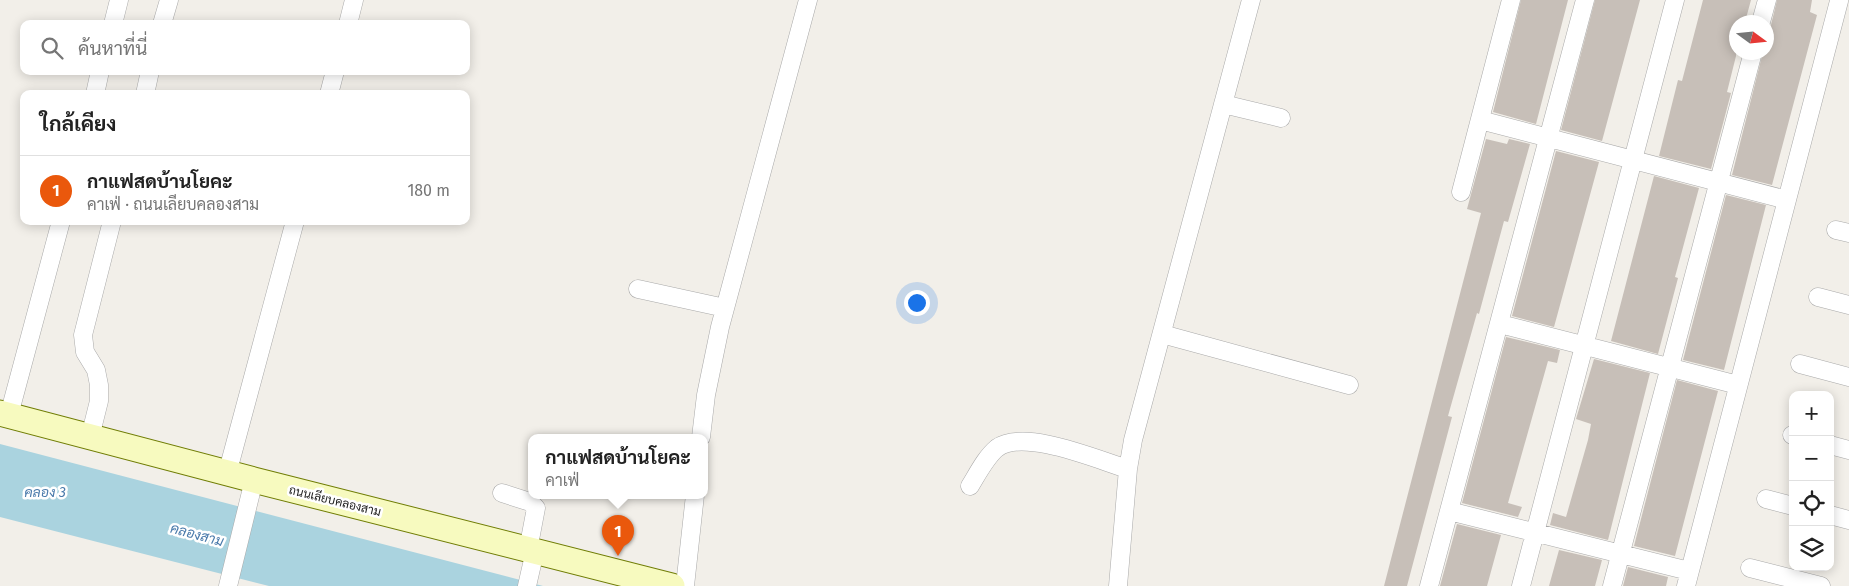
<!DOCTYPE html>
<html lang="th">
<head>
<meta charset="utf-8">
<style>
  body { margin:0; font-family:"Fira Sans",Sarabun,sans-serif; background:#f6f6f6; color:#222 }
  .controls { position:absolute; right:15px; bottom:15px; display:grid; overflow:hidden; border-radius:10px; box-shadow:0 2px 12px #0003 }
  .controls button { width:45px; height:45px; display:grid; place-items:center; padding:0; border:0; border-bottom:1px solid #e0e0e0; background:#fff; color:#222; font:25px sans-serif }
  .compass { position:absolute; left:1729px; top:15px; width:45px; height:45px; border-radius:50%; background:#fff; box-shadow:0 2px 12px #0003; rotate:105deg }
  .you { position:absolute; left:916px; top:302px; width:18px; height:18px; margin:-12px; border:4px solid #fff; border-radius:50%; background:#1a73e8; box-shadow:0 0 0 8px #1a73e833 }
  .badge { display:grid; place-items:center; width:32px; height:32px; border-radius:50%; background:#ea580c; color:#fff; font-size:16px; font-weight:700 }
  .pin { position:absolute; translate:-50% -41px; filter:drop-shadow(0 1px 2px #0008) }
  .pin::after { content:''; position:absolute; top:26px; width:18px; height:15px; background:inherit; clip-path:polygon(0 0,100% 0,50% 100%) }
  .popup { position:absolute; left:528px; top:434px; width:180px; height:65px; box-sizing:border-box; display:grid; place-content:center; border-radius:10px; background:#fff; filter:drop-shadow(0 1px 4px #0005); font-size:16px; white-space:nowrap; color:#767676 }
  .popup b { font-size:19px; color:#222 }
  .popup::after { content:''; position:absolute; left:50%; top:100%; margin-left:-10px; border:10px solid transparent; border-top-color:#fff }
  .list { margin:0; padding:0; list-style:none }
  h2 { display:flex; justify-content:space-between; align-items:center; height:65px; margin:0; padding:0 20px; font-size:21px }
  h2 small { font-size:16px; font-weight:400; color:#767676 }
  .list li { display:grid; grid-template-columns:32px 1fr auto; gap:15px; align-items:center; box-sizing:border-box; height:70px; padding:0 20px; border-top:1px solid #e0e0e0 }
  .list b { display:block; font-size:19px; white-space:nowrap }
  .list p { margin:0; font-size:16px; white-space:nowrap; color:#767676 }
  .list em { font-size:16px; font-style:normal; color:#767676 }
  .icon { flex:none; width:28px; height:28px; fill:none; stroke:currentColor; stroke-width:2; stroke-linecap:round; stroke-linejoin:round }
  .map { position:relative; flex:none; width:1849px; height:586px; overflow:hidden }
  .search { position:absolute; background:#fff; box-shadow:0 2px 12px #0003; left:20px; top:20px; width:450px; height:55px; display:flex; align-items:center; gap:12px; box-sizing:border-box; padding:0 18px; border-radius:10px; color:#767676; font-size:19px }
  .panel { position:absolute; background:#fff; box-shadow:0 2px 12px #0003; left:20px; top:90px; width:450px; height:135px; border-radius:10px }
  .map>svg:first-child { display:block }
  .water { fill:#aad3df }
  .building { fill:#c7bfb8 }
  .lines { fill:none; stroke-linecap:round; stroke-linejoin:round }
  .street-casing { stroke:#a9a9a9; stroke-width:19 }
  .secondary-casing { stroke:#707d05; stroke-width:27 }
  .street { stroke:#fff; stroke-width:18 }
  .secondary { stroke:#f7fabf; stroke-width:25 }
  .labels { text-anchor:middle; dominant-baseline:central; stroke-width:5; stroke-linejoin:round; paint-order:stroke }
  .street-label { font-size:12px; fill:#222; stroke:#fff }
  .water-label { font-size:14px; font-style:italic; fill:#4a7aab; stroke:#fff }
</style>
</head>
<body>
<div class="map">
<svg width="1849" height="586" viewBox="0 0 1849 586">
  <rect width="100%" height="100%" fill="#f2efe9"/>
  <path class="water" d="M0,444L543,586H269L0,517Z"/>
  <path class="building" d="M1521,0H1568L1536,124L1493,112Z
    M1595,0H1640L1602,141L1561,130Z
    M1703,0H1751L1745,22H1736V56L1727,92L1731,93L1711,169L1659,156L1678,80L1682,81Z
    M1777,0H1812L1810,12L1817,15L1772,185L1732,175L1763,52H1766V31L1771,25Z
    M1486,139L1507,144L1509,139L1530,144L1508,222L1504,221L1479,314L1477,313L1448,416L1452,417L1407,586H1384L1481,213L1467,209Z
    M1556,151L1599,162L1554,327L1512,316Z
    M1654,176L1699,188L1675,277L1678,278L1658,354L1611,341Z
    M1726,195L1766,205L1724,370L1683,360Z
    M1506,337L1560,350L1557,363L1548,361L1508,503L1522,507L1518,517L1462,503Z
    M1594,359L1650,373L1608,540L1550,525L1553,513L1566,517L1588,440L1591,424L1576,419Z
    M1677,380L1718,391L1675,556L1634,546Z
    M1457,524L1501,535L1487,586H1440Z
    M1559,550L1602,560L1595,586H1549Z
    M1628,567L1668,577L1666,586H1623Z"/>
  <g class="lines">
    <defs>
      <path id="street" d="M1761,22L1767,0
        M113,24L119,0
        M162,24L169,0
        M348,24L354,0
        M95,94L100,71
        M145,94L150,71
        M329,94L335,71
        M1223,104L1281,118
        M1480,120L1787,200
        M1461,192L1511,0
        M1836,230L1849,233
        M638,289L725,308
        M1818,297L1849,305
        M1500,324L1738,385
        M1162,334L1349,385
        M1800,364L1849,377
        M9,415L61,221
        M1792,435H1793
        M90,437L99,401V385L96,370L85,352L83,335L112,221
        M701,437L706,395L720,327L808,0
        M1830,445L1849,450
        M227,474L295,221
        M970,486C978,473 986,457 997,448C1024,428 1098,460 1128,469
        M502,493L530,502L536,508L528,550
        M1766,499L1793,506
        M1449,511L1689,571
        M1830,515L1849,520
        M1750,568L1821,586
        M228,586L254,480
        M527,586L535,551
        M685,586L695,495
        M1118,586L1128,469L1133,440L1251,0
        M1429,586L1585,0
        M1521,586L1675,0
        M1612,586L1753,52
        M1686,586L1839,1"/>
      <path id="secondary" d="M0,413L254,480L672,586"/>
    </defs>
    <use href="#street" class="street-casing"/>
    <use href="#secondary" class="secondary-casing"/>
    <use href="#street" class="street"/>
    <use href="#secondary" class="secondary"/>
  </g>
  <g class="labels">
    <g class="street-label">
      <text transform="translate(335 501) rotate(14)">ถนนเลียบคลองสาม</text>
    </g>
    <g class="water-label">
      <text x="45" y="492">คลอง 3</text>
      <text transform="translate(197 535) rotate(15)">คลองสาม</text>
    </g>
  </g>
</svg>
<div class="controls">
<button>+</button>
<button>−</button>
<button><svg class="icon" aria-label="locate" viewBox="0 0 24 24"><circle cx="12" cy="12" r="6"/><path d="M12 2v4M12 18v4M2 12h4M18 12h4"/></svg></button>
<button><svg class="icon" aria-label="layers" viewBox="0 0 24 24"><path d="M12 4l9 5-9 5-9-5zM3 14l9 5 9-5"/></svg></button>
</div>
<svg class="compass" viewBox="-18 -18 36 36"><path d="M0-13l5 13h-10z" fill="#e53935"/><path d="M0 13l5-13h-10z" fill="#767676"/></svg>
<div class="you"></div>
<div class="pin badge" style="left:618px;top:556px">1</div>
<div class="popup"><b>กาแฟสดบ้านโยคะ</b>คาเฟ่</div>
<div class="search"><svg class="icon" aria-label="search" viewBox="0 0 24 24"><circle cx="10" cy="10" r="6"/><path d="M15 15l6 6"/></svg>ค้นหาที่นี่</div>
<section class="panel">
<h2>ใกล้เคียง<small></small></h2>
<ul class="list">
<li><span class="badge">1</span><div><b>กาแฟสดบ้านโยคะ</b><p>คาเฟ่ · ถนนเลียบคลองสาม</p></div><em>180 m</em></li>
</ul>
</section>
</div>
</body>
</html>
